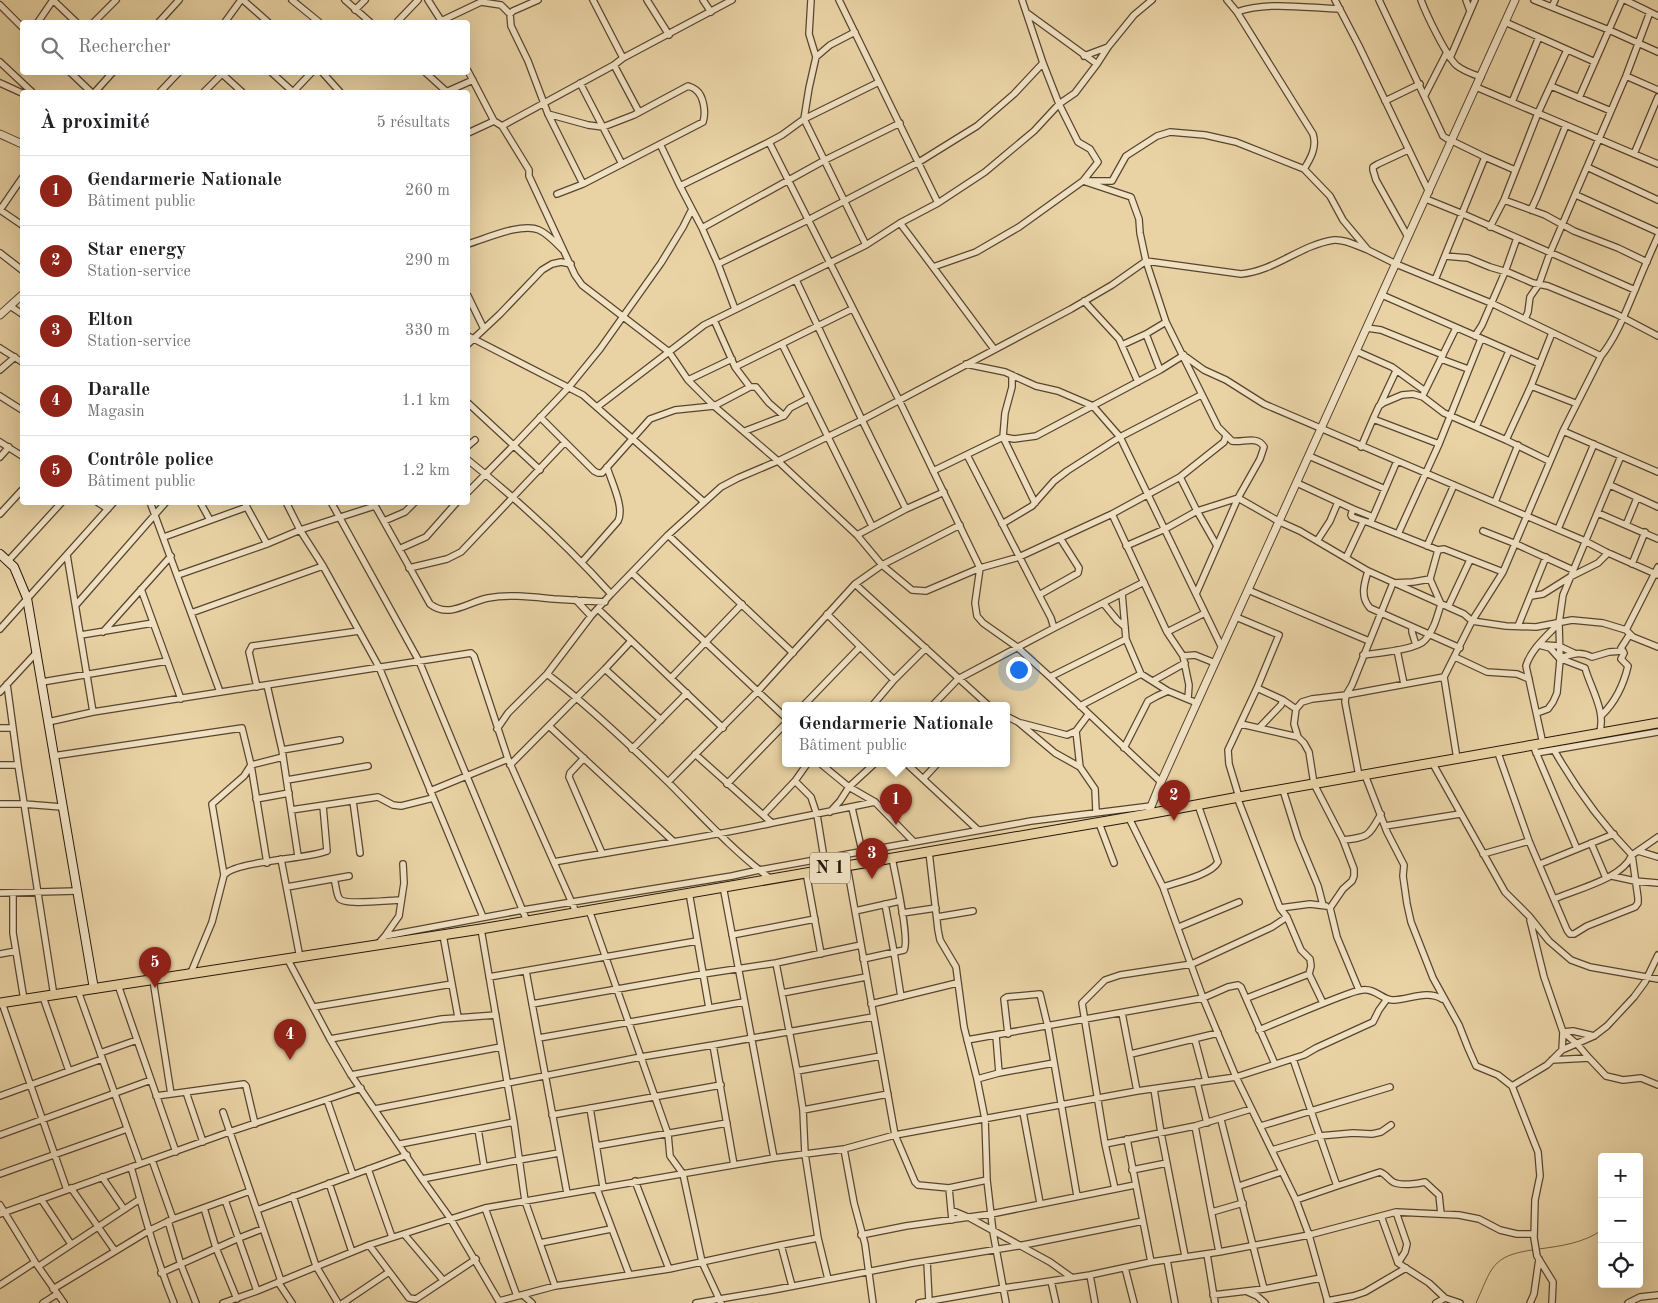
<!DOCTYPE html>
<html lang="fr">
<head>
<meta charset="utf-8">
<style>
  body { margin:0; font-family:"Old Standard TT",serif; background:#f6f6f6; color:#202124 }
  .controls { position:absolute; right:15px; bottom:15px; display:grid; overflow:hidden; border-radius:5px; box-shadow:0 5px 20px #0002 }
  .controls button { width:45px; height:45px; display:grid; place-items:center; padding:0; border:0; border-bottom:1px solid #e0e0e0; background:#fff; color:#202124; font:25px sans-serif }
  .you { position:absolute; left:1018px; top:669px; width:18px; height:18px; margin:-12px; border:4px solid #fff; border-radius:50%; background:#1a73e8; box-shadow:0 0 0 8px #1a73e833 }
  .badge { display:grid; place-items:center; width:32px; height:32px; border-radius:50%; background:#8f2418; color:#fff; font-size:16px; font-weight:700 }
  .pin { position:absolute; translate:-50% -41px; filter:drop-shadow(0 1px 2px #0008) }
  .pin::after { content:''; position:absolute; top:26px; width:18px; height:15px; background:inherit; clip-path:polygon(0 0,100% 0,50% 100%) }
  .popup { position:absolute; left:782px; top:702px; width:228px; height:65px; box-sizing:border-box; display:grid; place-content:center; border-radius:5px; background:#fff; filter:drop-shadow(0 1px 4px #0005); font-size:16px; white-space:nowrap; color:#757577 }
  .popup b { font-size:19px; color:#202124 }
  .popup::after { content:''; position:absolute; left:50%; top:100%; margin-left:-10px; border:10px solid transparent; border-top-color:#fff }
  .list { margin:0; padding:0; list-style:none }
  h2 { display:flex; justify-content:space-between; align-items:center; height:65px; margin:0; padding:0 20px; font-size:21px }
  h2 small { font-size:16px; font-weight:400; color:#757577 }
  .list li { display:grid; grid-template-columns:32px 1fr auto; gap:15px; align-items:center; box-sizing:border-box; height:70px; padding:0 20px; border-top:1px solid #e0e0e0 }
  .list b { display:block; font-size:19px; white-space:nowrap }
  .list p { margin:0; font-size:16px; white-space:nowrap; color:#757577 }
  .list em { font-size:16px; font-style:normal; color:#757577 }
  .icon { flex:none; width:28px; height:28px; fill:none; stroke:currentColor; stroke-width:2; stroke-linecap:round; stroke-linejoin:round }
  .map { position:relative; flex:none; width:1658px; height:1303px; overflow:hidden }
  .search { position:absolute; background:#fff; box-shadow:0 5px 20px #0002; left:20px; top:20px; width:450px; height:55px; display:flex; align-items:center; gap:12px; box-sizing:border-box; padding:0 18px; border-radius:5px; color:#757577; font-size:19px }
  .panel { position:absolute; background:#fff; box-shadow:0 5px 20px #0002; left:20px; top:90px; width:450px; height:415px; border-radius:5px }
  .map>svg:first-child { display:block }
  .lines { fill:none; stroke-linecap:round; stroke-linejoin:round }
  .stream { stroke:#746146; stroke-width:1 }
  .minor-casing { stroke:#58452f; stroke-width:8 }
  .tertiary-casing { stroke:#58452f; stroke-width:9 }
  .secondary-casing { stroke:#271608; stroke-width:10 }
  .trunk-casing { stroke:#271608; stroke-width:11 }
  .minor { stroke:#f1e2c4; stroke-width:5.5 }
  .tertiary { stroke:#f1e2c4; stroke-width:7 }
  .secondary { stroke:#f1e2c4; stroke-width:8 }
  .trunk { stroke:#e9d3a5; stroke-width:9 }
  .labels { text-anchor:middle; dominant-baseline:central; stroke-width:5; stroke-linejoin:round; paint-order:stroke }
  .shield { fill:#f1e2c4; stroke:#645340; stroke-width:1 }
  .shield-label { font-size:18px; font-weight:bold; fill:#271608 }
</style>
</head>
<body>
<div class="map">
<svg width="1658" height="1303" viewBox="0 0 1658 1303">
  <rect width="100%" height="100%" fill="#e9d3a5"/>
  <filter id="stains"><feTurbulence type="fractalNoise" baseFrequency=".004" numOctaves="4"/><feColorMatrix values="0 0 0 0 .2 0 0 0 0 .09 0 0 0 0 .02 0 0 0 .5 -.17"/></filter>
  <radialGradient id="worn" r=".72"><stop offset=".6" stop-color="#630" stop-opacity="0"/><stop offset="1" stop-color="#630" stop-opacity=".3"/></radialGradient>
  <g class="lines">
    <path class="stream" d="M1539,1249C1561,1246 1584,1243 1602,1230
      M1476,1303C1492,1268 1491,1256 1532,1250"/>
    <defs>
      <path id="minor" d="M53,0L76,22
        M243,0L268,22
        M292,0L319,22
        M345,0L370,22
        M428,0L442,22
        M593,0L623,58
        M647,0L669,35
        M703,0L711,12
        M811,0L809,34L816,57
        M839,0L938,203
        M1022,0L1043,63L1059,104L1078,142L1090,149L1098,162L1083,181L1131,197L1139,219L1140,233L1146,261L1166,322L1218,427L1232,441C1243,443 1257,435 1264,447L1260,459L1238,498L1196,594
        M1227,0L1237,12L1313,134C1317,147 1311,158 1304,169L1330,196L1343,220L1368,250L1396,264L1491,303L1601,356
        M1335,0L1359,46L1429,192
        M1379,0L1443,136L1446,138L1485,157L1515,170
        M1421,0C1426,14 1446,55 1456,65C1463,71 1472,74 1481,77
        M1466,0L1470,11
        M1534,0L1609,30L1658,52
        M1625,0L1658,16
        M0,5L22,27
        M1552,7L1555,0
        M355,10L365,0
        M1237,12C1267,1 1307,8 1340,9
        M1027,13L1097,64
        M510,14L513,11L538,0
        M441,21L481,2L501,5L510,14L511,26L528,61L548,114L583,184
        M38,22L53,0
        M94,22L116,0
        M159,22L179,0
        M225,22L241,0
        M397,22L418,0
        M1505,22L1595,62
        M855,32L830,45L816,57L809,88L804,119L866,245
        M1084,56L1108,47
        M1450,58L1475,0
        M0,62L32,92
        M614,65L639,112
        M468,71L494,121L502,126L529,170V176L575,275L582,285L669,352L688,380L714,406L778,461L857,535L882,565L912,590L926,591L980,568L1019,557L1112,514L1180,477L1224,442L1226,436
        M70,72L91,92
        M220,72L242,92
        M271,72L293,92
        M322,72L340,92
        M425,72L447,92
        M1626,76L1658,90
        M879,82L804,119L782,135L769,142L899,400L980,568L975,603L977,616L983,623L1017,647L1050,677L1161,782
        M0,83L22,93
        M580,83L622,164
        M1551,86L1611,111
        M1476,87L1658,164
        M95,92L113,72
        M160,92L179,72
        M204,92L222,74
        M293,92L312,72
        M446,92L473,80
        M1425,95L1447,52
        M1579,98L1622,0
        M1385,101L1420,84
        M1512,102L1539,37
        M548,114L588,125L603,127L634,115L688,86C691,87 694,88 696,90C704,96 706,113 703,122L583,184L557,194
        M502,126L614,65L623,58L732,0
        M468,133L494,121
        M660,144L680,186
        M1408,150L1378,164L1373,167V170L1376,180L1408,237
        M1634,154L1658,97
        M1587,167L1658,200
        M1576,195L1658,232
        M1426,199L1463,214L1635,290
        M1504,200L1545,215L1574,231L1618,248L1647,262
        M692,209L702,228L718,264
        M0,210L22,178
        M0,210L22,225
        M1531,210L1537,197L1566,125
        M900,223L933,267L976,252L1019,227L1083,181H1112L1126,156L1157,136L1170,132L1205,135L1236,142L1304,169
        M1490,227L1504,200L1538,113L1567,50
        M702,228L825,160L900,123
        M468,244C485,239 522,222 539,230C548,234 556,243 563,250
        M0,253L22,270
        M1445,256L1468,258L1490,267L1510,273L1533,283L1548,286L1616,314L1658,336
        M933,267L994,349
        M796,280L862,420L906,509
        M1435,280L1485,157
        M1382,295L1540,364
        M468,296L484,329
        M1084,301L1119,339L1138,382
        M10,306L22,314
        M735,309L718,264L808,220L919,162L977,126L1014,94L1043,63
        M1525,319L1528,312L1530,297L1539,284L1550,253L1626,76L1650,12
        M714,320L735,367L750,387H756L769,403L784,416
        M1367,328L1381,330L1443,355
        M1146,334L1166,322
        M468,336L583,395L704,502
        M1475,336L1482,325L1505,272L1517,238
        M468,344L500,314L542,270L552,264L561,262L571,264
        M782,344L872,526
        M1122,345L1146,334L1160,370
        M0,348L22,362
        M1356,351L1392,367L1425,391
        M1186,357L1204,370L1226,380L1264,404L1585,541L1606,552L1658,575
        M1441,359L1468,369
        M966,364L1005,372L1036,386L1058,391L1093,406L1120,437L1222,648
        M735,367L852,309
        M0,370L15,357
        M1012,375V387L1005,413L1003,437L1035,503
        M688,380L732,359
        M1531,386L1575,403
        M1424,393L1456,328
        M0,396L22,410
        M468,403L540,470
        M1380,405L1396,371
        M597,407L704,325L866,245L900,223L938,203L985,172L1034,131L1059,104L1075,93L1097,64L1108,47L1134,15L1152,0
        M540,417L594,471L598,473H602L650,419L675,410L714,406L750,387
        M1373,419L1379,406L1383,403L1402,395L1413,394L1423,397L1444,413L1506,440L1549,461
        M1476,427L1509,351
        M745,431L784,416L790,408L809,398
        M1563,431L1658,472
        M1506,440L1531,386L1552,333
        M0,442L22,456
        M1439,444L1481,339
        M468,446L475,440
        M1361,447L1373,419L1439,444L1398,534
        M1309,456L1385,489
        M0,457L9,447
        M468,460C519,501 567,545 611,594
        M933,471L1003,437L1014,439L1036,436L1160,370L1184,355
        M1180,477L1197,511L1217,546
        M1297,483L1353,509
        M1610,485L1658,507
        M468,492L514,445L569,387L600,349L661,263L683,227L692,209L680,186L769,142
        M97,502L108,509
        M150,502L220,692
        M200,502L210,520
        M244,502L267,544
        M286,502L300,530L323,566L379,667L483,917
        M331,502L419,661L527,921
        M373,502L430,604C449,619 468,602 488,598C510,594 532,597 554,599C571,600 588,601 605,602
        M1495,502L1518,445
        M1353,509L1373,517L1370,523L1352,517L1351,515Z
        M1598,513L1658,539
        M0,514L22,490
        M1112,514L1167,632L1183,656L1189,685L1188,699
        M1373,517L1397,461
        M384,521L405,512L415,502
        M1370,523L1438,550L1444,549L1503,572
        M1002,524L1032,506L1054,481L1067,471L1120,437L1201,395
        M1626,525L1637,498
        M1558,529L1594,444
        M1483,531L1516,544L1573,570
        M668,535L793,653
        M857,535L906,509L944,492
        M164,537L247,507
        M1317,541L1330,521L1338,502
        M1126,546L1165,529L1197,511L1238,498L1280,522L1300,531L1368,571L1464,614L1472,621L1506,626L1536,627L1572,620L1603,623L1626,630L1633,637L1658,647
        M1427,546L1454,485
        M399,549L426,537L457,502
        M67,555L93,712
        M1346,558L1363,522
        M8,561L62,502
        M582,562L618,521C625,508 611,481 607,467
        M1632,564L1645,532
        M409,568L447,559L461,552L565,442
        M1368,571C1364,584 1360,597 1370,608L1460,648
        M632,573L786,718
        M178,575L267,544L300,530L375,506
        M855,584L989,706
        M141,589L181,699
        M1248,590L1369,641
        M1122,593L1126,639L1141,674L1168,691L1197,703
        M1039,595L1078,573L1079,568L1060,538
        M1531,596L1543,594L1570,577L1598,563L1608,553
        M576,600L591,616
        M1104,604L1117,620L1125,627
        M76,605L166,502
        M1448,607L1470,560
        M598,609L723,728
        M191,613L323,566
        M827,614L894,680
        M1236,617L1279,635L1257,688L1228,750L1229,764L1239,797
        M1518,626L1546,557
        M1412,627V632L1416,645
        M1054,628L1144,582
        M0,629L114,502
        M1626,630L1658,567
        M103,632L171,556
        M1167,632L1205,613
        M81,635L153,623
        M1539,645L1550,648L1559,658L1585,668C1591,689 1607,713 1599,734
        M1545,645L1559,646L1574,653
        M1397,650L1404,684
        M1363,655C1377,653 1417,650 1425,640C1434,630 1437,617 1441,604L1430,579L1438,550
        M1183,656L1195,655L1215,663
        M1455,657L1487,672L1517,674L1529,679
        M1560,658C1572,654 1580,651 1592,657L1609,652L1623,651
        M605,669L661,720
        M547,674C590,707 630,745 669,783C702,816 733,851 771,879
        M1050,677L1126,639
        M671,678L742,604
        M1153,681L1185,663
        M42,682L167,661
        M7,684L18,765L54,996
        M267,685L282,750L298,856
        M257,687L249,652L252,646L359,631
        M1257,688L1283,700L1296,709L1302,702L1312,699L1346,695L1444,677
        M0,692L37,652
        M803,706L860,647
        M872,706L894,680L926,648
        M932,706L958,679L1054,628L1051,618L1039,595L967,455
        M1080,706L1141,674
        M1296,709L1294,724L1298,737L1304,743L1309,752L1314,784L1343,840L1354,869V876L1352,881L1343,889L1330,908L1337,937L1359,990
        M1537,713L1548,709L1553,702L1557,693L1560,660L1559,623L1563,595L1621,456
        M1602,715C1615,702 1624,683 1628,666L1621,659L1624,653L1621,648L1630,634
        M1006,716L1018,722L1055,753L1080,767L1095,789L1096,811
        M48,722L93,712L471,653L474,656L508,759L576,912
        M1021,723L1067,735L1076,731L1088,715
        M1241,724L1298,737
        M549,726L673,841
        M0,728H13
        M1259,728L1281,705L1283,700
        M497,729L508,713L547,674L591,616L611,594L668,535L721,487L738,478L778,461L862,420L1071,309L1112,285L1146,261L1241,274C1275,271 1300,245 1334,240C1345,239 1357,246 1368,250
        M1076,731L1080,767
        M1543,744L1526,666C1531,649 1547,636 1559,623
        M1124,748L1148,701L1157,696L1168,691
        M632,749L687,693
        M282,750L340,740
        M1535,750L1577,849
        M1554,750C1575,787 1602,824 1632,855C1622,879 1577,889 1554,899
        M1498,753L1529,841L1567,930L1570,934H1574L1587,926L1635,907L1638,903V898L1632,855L1658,837
        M1536,753L1658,732
        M695,754L772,823L875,802
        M53,756L242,728L251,765L267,863
        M584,758L570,773L569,777L602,853
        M1457,759L1444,677L1472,621L1503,572L1563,431L1601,356C1617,336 1625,313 1635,290C1642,272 1650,254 1658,236
        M821,764L849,787L875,802L914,842
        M907,764L978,830
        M1433,764L1505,892L1529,916L1549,941L1571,960L1590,967L1658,979
        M0,765H18
        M510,765L605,669L631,641
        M1365,775L1387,832L1404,865L1403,876L1407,904L1411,922L1433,978L1459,1025L1468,1048L1476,1066L1498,1075L1512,1086L1534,1142L1538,1152L1540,1176L1535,1200L1534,1238L1537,1256L1553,1282L1552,1303
        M1359,776L1345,702L1346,695L1352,685L1393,583L1413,582L1430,579
        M923,779L937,764
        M287,780L368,766
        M795,781L811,797L817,815L824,858
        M668,782L757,692L855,584L882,565L960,525
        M727,784L786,723
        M1283,790L1298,838L1318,886L1323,905
        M430,791L508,759
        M1237,797L1280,908L1287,917L1301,950L1310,959L1311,966L1309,974L1247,998
        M256,799L289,793
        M353,801L360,853
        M0,804H24L62,807
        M852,808L862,851
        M291,810L378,797L393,805L401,806L433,798
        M830,812L840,801L849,787L874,764
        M763,815L795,781L807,764
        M1129,818L1163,887L1203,998L1236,1077L1296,1200L1309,1235L1328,1303
        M1099,823L1114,863
        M1385,826L1460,814
        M1343,840C1369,837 1368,837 1381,814
        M1591,843L1606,878
        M1638,851L1658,857
        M929,852L938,930L940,940L956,967L964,1027L977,1079
        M1483,854L1529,841
        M281,859L300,958
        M554,862C626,849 700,839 772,823
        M1540,864L1614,834
        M847,866L895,1135L915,1182L918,1185L949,1188L987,1180
        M806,872L821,954
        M224,875L212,804L244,776L251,765L283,757
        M1612,876L1635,881L1658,883
        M334,879C336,884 336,893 339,898C343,906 390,900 401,900
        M723,886L774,1158
        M287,887L349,876
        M1163,887C1177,882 1211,875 1218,862L1198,805
        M689,892L709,1008
        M0,893L77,891
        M13,893V933L24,1000
        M885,904L894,952L901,997
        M1280,908L1310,904L1326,906
        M589,910L668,1134L670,1156L683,1174L702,1262L721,1303
        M855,911L900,901
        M902,913L936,908
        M937,917L973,911
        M1530,920L1544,977L1563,1032L1562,1050
        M1179,927L1239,902
        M481,929L514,1122L525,1201L555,1286
        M443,935L458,1017
        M732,935L815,919
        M385,936L399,916L404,883L403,864
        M378,944L385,936L523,910L732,876L759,870L1031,821L1151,806
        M0,954L16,951
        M863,959L904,950C910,940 895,873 892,858
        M288,960L330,1039L351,1075L422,1179L450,1218L500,1303
        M776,963L797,1071L803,1110L805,1154L818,1238L828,1279
        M526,971L567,1193
        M1309,974L1323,1003
        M190,975L212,922L224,875C235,861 308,859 327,851L323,806
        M489,977L697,941
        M153,980L171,1094
        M118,985L176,1152
        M78,991L140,1164
        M782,993L866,977
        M43,997L69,1071
        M2,1003L67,1190
        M532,1004L703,974L776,963L861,945
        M871,1004L957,983
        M314,1007L452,984
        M1122,1013L1137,1091
        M1259,1030C1285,1019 1311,1008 1337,998C1345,995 1354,991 1362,990C1376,988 1383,1001 1394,1000C1410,999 1428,990 1442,999
        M1563,1032L1577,1044L1589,1058
        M1563,1032L1573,1031L1594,1036
        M1008,1034L1004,999L1007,997L1040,994L1048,1027L1077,1196
        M996,1036L999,1073
        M539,1038L744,1002
        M330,1039L442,1019L496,1015
        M967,1040L1203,998L1228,987L1238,985L1241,987L1275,1064
        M1195,1040L1206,1081
        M713,1045L734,1165
        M100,1053L137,1040
        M1131,1054L1218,1033
        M1293,1059L1337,1186L1296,1200
        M1552,1060L1589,1058L1606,1076L1623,1080L1641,1078L1658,1085
        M797,1071L881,1056
        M351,1075L501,1047
        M1197,1082L1207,1123
        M1512,1086L1547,1065L1562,1050L1594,1036L1607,1026L1634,997L1645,982L1658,955
        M1154,1089L1161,1133L1185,1256
        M186,1092L203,1142
        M0,1096L102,1059
        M156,1096L244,1084L246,1086L255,1124
        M327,1100L353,1175
        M590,1108L603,1187
        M375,1109L641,1057L713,1045L873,1017
        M1251,1109L1195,1126L1105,1144L1082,1003L1105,980L1120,975L1192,964L1272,927L1287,917
        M803,1110L888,1094
        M223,1112L281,1281
        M1023,1112L1040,1203
        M552,1115L721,1085
        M1221,1120L1264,1289
        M1195,1126L1219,1252
        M1261,1126L1390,1087
        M478,1129L484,1166
        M0,1135L151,1080
        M1127,1139L1151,1262
        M400,1144L514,1122
        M1105,1144L1115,1189
        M596,1146L727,1123
        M844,1149L854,1203L865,1244L873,1303
        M1272,1150L1319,1136L1353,1133L1372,1134L1381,1132L1391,1125
        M152,1160L173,1219
        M131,1167C144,1213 156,1259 174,1303
        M368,1169L392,1237
        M1132,1170L1167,1163
        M0,1174L127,1129
        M102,1177L124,1209
        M422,1179L519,1160L559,1153
        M635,1181L669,1269
        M329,1183L352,1252
        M1239,1186L1281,1172
        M1337,1186L1380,1172C1386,1174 1388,1179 1393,1182C1401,1186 1417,1184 1425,1182L1439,1195L1441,1214
        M71,1188L115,1251
        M949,1188L952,1220
        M597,1189L629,1274
        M293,1196L316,1266L338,1303
        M41,1199L71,1244
        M225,1200L257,1291
        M0,1205L35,1262L64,1303
        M204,1208L216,1248L237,1299
        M485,1208L517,1296
        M257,1210L407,1155
        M951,1210L970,1218L1050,1262L1071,1277
        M1212,1212L1243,1203
        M1396,1212L1407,1244L1405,1252L1398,1263
        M0,1214L235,1130L361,1088
        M1381,1216L1398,1263L1429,1283L1445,1298L1460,1303
        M168,1221L181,1265L196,1303
        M404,1234L443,1280
        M861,1235L906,1226L991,1214L1135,1185
        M540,1243L611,1229
        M369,1245L409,1298L416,1299L476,1259
        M781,1245L792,1286
        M1207,1254L1215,1303
        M1167,1260L1175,1303
        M927,1261L929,1301
        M39,1266L140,1199
        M1125,1268L1134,1303
        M161,1273L239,1238L262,1229
        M1090,1275L1095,1303
        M1051,1281L1056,1303
        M278,1282L292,1303
        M0,1285L35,1262
        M53,1289L150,1230L173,1219L250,1191
        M1248,1292L1257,1296L1265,1303
        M523,1295L532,1303
        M1213,1295L1264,1289L1321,1278
        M499,1301L555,1286L669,1269L781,1245L818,1238
        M1327,1301L1353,1296L1365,1292L1406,1268
        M43,1303L57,1294
        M223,1303L257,1291L369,1245L485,1208L774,1158L844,1149L895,1135L1137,1091L1236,1077L1304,1055L1316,1048L1373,1022L1379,1010L1387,999
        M343,1303L389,1272
        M696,1303L773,1290L913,1263L1018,1246L1143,1221
        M919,1303L1004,1288L1090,1275L1151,1262L1219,1252L1309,1235L1396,1212L1459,1215L1479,1219L1500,1230L1517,1234H1534
        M1006,1303L993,1232L987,1180L985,1119L977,1079L999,1073L1054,1063
        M1436,1303L1445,1298
        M1530,1303L1534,1294L1539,1259
        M1628,1303L1640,1297L1658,1295"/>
      <path id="tertiary" d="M0,134L22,144
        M0,315L22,295
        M1148,814L1161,782L1515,0"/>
      <path id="secondary" d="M0,554L14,567L27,598L94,989"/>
      <path id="trunk" d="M0,1003L481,929L1148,814L1239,797L1658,723"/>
    </defs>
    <use href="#minor" class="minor-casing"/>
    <use href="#tertiary" class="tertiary-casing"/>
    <use href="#secondary" class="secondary-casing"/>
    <use href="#trunk" class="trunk-casing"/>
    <use href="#minor" class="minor"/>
    <use href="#tertiary" class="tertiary"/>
    <use href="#secondary" class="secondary"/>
    <use href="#trunk" class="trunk"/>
  </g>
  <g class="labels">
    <rect class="shield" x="810" y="852.5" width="40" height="31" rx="4"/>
    <g class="shield-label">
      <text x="830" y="868">N 1</text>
    </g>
  </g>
  <rect width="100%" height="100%" filter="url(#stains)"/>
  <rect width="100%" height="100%" fill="url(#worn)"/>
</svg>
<div class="controls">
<button>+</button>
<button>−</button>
<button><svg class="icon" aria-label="locate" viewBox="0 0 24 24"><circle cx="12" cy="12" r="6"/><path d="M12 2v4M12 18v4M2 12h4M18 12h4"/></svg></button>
</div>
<div class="you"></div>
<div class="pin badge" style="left:896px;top:825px">1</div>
<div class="popup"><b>Gendarmerie Nationale</b>Bâtiment public</div>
<div class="pin badge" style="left:1174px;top:821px">2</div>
<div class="pin badge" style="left:872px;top:879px">3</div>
<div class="pin badge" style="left:290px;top:1060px">4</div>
<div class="pin badge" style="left:155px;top:988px">5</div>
<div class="search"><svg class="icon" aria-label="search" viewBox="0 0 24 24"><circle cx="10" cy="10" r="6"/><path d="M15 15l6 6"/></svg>Rechercher</div>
<section class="panel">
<h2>À proximité<small>5 résultats</small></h2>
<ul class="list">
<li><span class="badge">1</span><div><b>Gendarmerie Nationale</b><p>Bâtiment public</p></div><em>260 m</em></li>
<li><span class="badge">2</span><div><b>Star energy</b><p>Station-service</p></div><em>290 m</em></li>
<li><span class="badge">3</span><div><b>Elton</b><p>Station-service</p></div><em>330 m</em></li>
<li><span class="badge">4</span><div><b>Daralle</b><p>Magasin</p></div><em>1.1 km</em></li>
<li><span class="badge">5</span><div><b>Contrôle police</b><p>Bâtiment public</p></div><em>1.2 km</em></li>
</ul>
</section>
</div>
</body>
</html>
